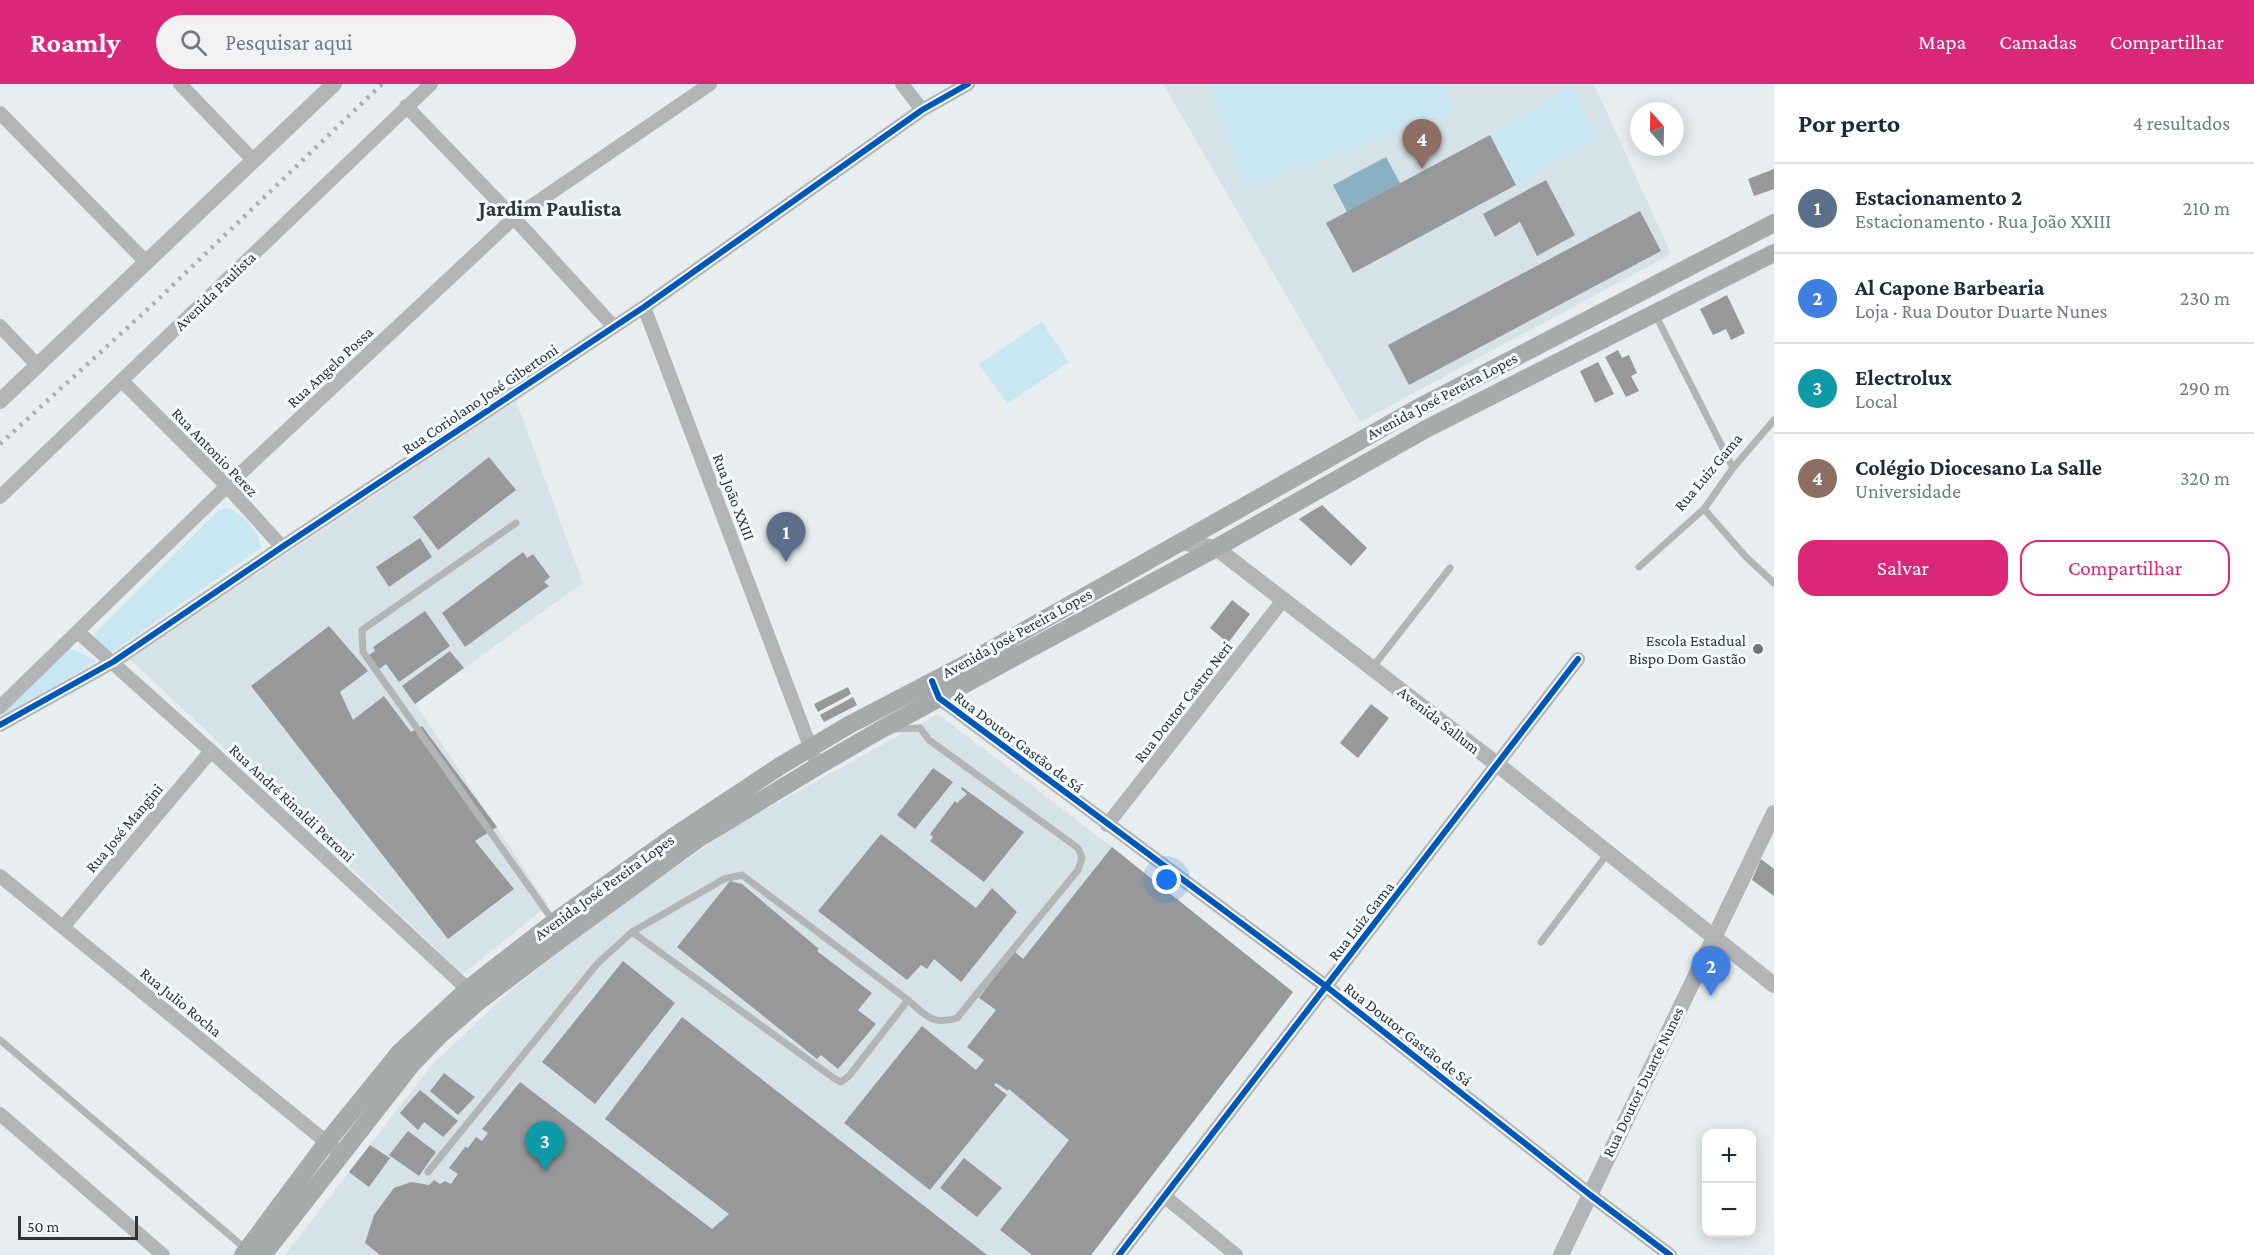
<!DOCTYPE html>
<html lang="pt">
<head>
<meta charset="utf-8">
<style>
  body { margin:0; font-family:"Crimson Pro",serif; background:#f2f2f3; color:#1f2937 }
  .controls { position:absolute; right:18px; bottom:18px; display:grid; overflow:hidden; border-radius:12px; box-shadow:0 3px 15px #0003 }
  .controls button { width:54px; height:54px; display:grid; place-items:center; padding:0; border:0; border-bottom:2px solid #e0e1e3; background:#fff; color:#1f2937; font:30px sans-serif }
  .compass { position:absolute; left:1630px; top:18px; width:54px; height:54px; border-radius:50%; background:#fff; box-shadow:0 3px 15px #0003; rotate:340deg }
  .scale { position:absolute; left:18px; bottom:15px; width:120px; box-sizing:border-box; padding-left:6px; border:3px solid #303436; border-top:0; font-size:16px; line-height:21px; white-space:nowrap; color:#303436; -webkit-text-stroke:4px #f4fbfe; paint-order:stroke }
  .you { position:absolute; left:1167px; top:796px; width:21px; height:21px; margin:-15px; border:4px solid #fff; border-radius:50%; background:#1a73e8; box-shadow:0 0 0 9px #1a73e833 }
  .badge { display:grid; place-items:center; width:39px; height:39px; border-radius:50%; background:#db2777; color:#fff; font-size:20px; font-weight:700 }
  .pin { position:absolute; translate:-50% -50px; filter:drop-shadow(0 2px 3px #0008) }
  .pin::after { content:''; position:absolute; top:32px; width:21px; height:18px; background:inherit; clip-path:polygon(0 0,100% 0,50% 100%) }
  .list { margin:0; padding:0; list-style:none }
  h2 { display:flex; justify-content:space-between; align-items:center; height:78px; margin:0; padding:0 24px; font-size:26px }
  h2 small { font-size:20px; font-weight:400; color:#747a83 }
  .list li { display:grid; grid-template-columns:39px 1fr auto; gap:18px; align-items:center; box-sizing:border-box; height:90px; padding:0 24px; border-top:2px solid #e0e1e3 }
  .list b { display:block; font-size:22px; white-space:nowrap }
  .list p { margin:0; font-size:20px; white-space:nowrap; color:#747a83 }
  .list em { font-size:20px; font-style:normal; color:#747a83 }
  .actions { display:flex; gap:12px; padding:18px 24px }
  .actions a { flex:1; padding:14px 0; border:2px solid #db2777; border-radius:18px; text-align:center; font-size:21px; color:#db2777 }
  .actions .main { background:#db2777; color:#fff }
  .icon { flex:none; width:33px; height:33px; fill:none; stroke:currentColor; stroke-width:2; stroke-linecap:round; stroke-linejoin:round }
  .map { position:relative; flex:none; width:1774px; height:1171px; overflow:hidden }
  header { display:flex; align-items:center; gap:36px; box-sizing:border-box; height:84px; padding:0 30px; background:#db2777; color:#fff }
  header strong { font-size:28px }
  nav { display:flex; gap:33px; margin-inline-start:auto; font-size:21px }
  .search { width:420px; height:54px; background:#f2f2f3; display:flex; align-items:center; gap:15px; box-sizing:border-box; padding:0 21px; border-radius:33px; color:#747a83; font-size:22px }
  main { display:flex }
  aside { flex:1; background:#fff }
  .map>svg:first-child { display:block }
  .built { fill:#d5e2e8 }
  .green { fill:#c9e6f3 }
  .water { fill:#89b1c1 }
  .building { fill:#98989a }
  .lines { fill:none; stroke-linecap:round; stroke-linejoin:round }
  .service { stroke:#b2b4b5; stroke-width:7 }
  .minor { stroke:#b2b4b5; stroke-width:14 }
  .tertiary { stroke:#b2b4b5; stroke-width:16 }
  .secondary { stroke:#a7aaaa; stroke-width:18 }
  .rail { stroke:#acafb0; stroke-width:4.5; stroke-dasharray:3 6; stroke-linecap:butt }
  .cycleway-casing { stroke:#f4fbfe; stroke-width:10 }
  .cycleway { stroke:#0057b8; stroke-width:6 }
  .poi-dot { fill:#707577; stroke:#f4fbfe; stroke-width:2 }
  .labels { text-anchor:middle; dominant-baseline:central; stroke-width:6; stroke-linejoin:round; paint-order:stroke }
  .street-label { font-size:16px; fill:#303436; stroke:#f4fbfe }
  .poi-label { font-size:16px; fill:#303436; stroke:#f4fbfe; text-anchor:end }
  .district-label { font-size:22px; font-weight:bold; fill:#30383c; stroke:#f4fbfe }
</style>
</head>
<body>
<header>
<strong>Roamly</strong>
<div class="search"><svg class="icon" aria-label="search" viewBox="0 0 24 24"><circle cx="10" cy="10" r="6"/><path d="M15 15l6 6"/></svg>Pesquisar aqui</div>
<nav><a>Mapa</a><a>Camadas</a><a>Compartilhar</a></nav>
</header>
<main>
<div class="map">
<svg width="1774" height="1171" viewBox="0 0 1774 1171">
  <rect width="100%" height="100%" fill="#e8edf0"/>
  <path class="built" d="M1163,0H1594L1671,170L1360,338Z
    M516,317L583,499L415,619L548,821L463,890L130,575Z
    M938,630L1112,763L1293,908L1091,1171H285L431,982L512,905L609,829L737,741Z"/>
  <path class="green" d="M1209,0H1443L1453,28L1246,103Z
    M1572,3L1598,53L1516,101L1484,49L1490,51Z
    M1042,238L1069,278L1007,320L979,280Z
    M226,424C241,427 261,449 261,464L114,567L105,566L96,557L95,549L218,427Z
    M71,565L97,577L0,634V628L5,621Z"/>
  <path class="water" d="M1386,73L1401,101L1348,130L1333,101Z"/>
  <path class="building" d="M1490,51L1516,101L1353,189L1326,139Z
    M1774,85V105L1754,112L1748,95Z
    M1546,96L1575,151L1537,172L1520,138L1495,153L1483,130Z
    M1640,127L1661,167L1409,301L1388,261Z
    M1727,211L1745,249L1731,256L1726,245L1713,251L1700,225Z
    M1618,266L1622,274L1629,271L1637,289L1631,292L1639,307L1626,313L1605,273Z
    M1598,278L1614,310L1595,319L1580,287Z
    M489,373L516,406L438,466L413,433Z
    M1322,421L1367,464L1351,482L1299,435Z
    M420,454L432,473L389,503L376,483Z
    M523,468L527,474L533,470L550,493L544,498L549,502L465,563L442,529Z
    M1232,516L1250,530L1228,559L1210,544Z
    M425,527L450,562L399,598L386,580L379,585L369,571L375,567L373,563Z
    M329,542L368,587L340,608L353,636L384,612L411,648L422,642L497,743L475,757L514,805L448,855L251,602Z
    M450,567L464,584L415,620L402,602Z
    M848,603L851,610L818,628L814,620Z
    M853,613L857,621L824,638L820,631Z
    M1371,620L1389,634L1358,674L1340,659Z
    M933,684L953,698L915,745L897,731Z
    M962,703L1024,748L984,798L930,757L933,753L930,750L955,717L957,719L967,710L961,705Z
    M881,750L976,824L992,804L1017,828L961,898L934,875L927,885L921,881L907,896L818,827Z
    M1112,763L1293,908L1091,1171H1032L1000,1146L1069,1056L1009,1005L1008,1007L996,999L994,1001L1007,1011L930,1106L844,1039L922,942L976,986L984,976L967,963L996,926L979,914L1014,867L1023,875Z
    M1761,775L1774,785V812L1752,796Z
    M730,797L742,800L819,865L817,867L872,909L858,926L876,940L838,985L821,971L817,975L677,863Z
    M623,877L675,919L595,1020L542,978Z
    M682,933L987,1171H380L365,1159L374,1131L394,1104L411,1098L429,1101L434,1096L440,1100L445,1097L451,1100L458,1090L449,1084L465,1063L468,1064L476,1053L482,1057L488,1049L482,1045L520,998L712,1145L729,1130L605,1035Z
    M444,989L475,1013L458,1031L430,1007Z
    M420,1006L458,1037L443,1053L424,1038L418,1046L400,1029Z
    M408,1047L436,1068L419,1092L389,1071Z
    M370,1061L390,1074L369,1103L349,1088Z
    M964,1074L1002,1104L977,1133L940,1104Z"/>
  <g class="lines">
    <path class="service" d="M1655,230L1733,384
      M1704,425L1746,473L1774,499
      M516,439L362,546L363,568L554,838
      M1639,483L1704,425L1733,384L1774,336
      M1372,584L1450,484
      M632,848L835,995L841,998L849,992L908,916
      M1541,858L1608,769
      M0,956L247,1166
      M428,1088L597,880L632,848L724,795L742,791L908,916C925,931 933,942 957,934L1078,786L1082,774L1078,764L929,656L920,644L895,645"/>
    <path class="minor" d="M180,0L253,76
      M902,0L922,26
      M406,22L514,134L613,242
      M0,29L146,178
      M644,223L814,673
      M0,242L38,282
      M122,297L227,402L282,463
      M0,413L431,0
      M78,548L211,667L474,911
      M937,608L939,614L1327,903L1589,1110L1670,1171
      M0,623L227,402L514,134L710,0
      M0,641L113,578L282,463L644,223L922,26L968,0
      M1107,741L1284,515
      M0,792L341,1070
      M63,843L211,667
      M0,1030L163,1171
      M1164,1112L1236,1171
      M1119,1171L1578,575"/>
    <path class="tertiary" d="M0,317L334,0
      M1179,458L1216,464L1498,681L1774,901
      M1561,1171L1774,729"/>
    <path class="secondary" d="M243,1171L327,1058L400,968L469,904L554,838L673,753L780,682L849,641L962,582L1416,325L1774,139
      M263,1171L412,980L439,952L479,917L565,852L698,755L818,682L882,645L1216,464L1426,345L1774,169"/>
    <path class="rail" d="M0,360L149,224L382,0"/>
    <defs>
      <path id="cycleway" d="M932,597L939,614L1327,903L1589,1110L1670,1171
        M0,641L113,578L282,463L644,223L922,26L968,0
        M1119,1171L1578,575"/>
    </defs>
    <use href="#cycleway" class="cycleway-casing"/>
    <use href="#cycleway" class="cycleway"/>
  </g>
  <circle class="poi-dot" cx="1758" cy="565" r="6"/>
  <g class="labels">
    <g class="street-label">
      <text transform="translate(215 207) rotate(-44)">Avenida Paulista</text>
      <text transform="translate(330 283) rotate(-43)">Rua Angelo Possa</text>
      <text transform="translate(1442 312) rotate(-28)">Avenida José Pereira Lopes</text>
      <text transform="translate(480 315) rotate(-34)">Rua Coriolano José Gibertoni</text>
      <text transform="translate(215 368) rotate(46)">Rua Antonio Perez</text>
      <text transform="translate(1708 388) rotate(-50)">Rua Luiz Gama</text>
      <text transform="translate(734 413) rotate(69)">Rua João XXIII</text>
      <text transform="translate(1017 549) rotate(-29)">Avenida José Pereira Lopes</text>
      <text transform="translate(1183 618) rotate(-52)">Rua Doutor Castro Neri</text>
      <text transform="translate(1439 636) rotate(38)">Avenida Sallum</text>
      <text transform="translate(1019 658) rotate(37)">Rua Doutor Gastão de Sá</text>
      <text transform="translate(292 719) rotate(43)">Rua André Rinaldi Petroni</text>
      <text transform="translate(124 744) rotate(-50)">Rua José Mangini</text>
      <text transform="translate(604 803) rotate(-36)">Avenida José Pereira Lopes</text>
      <text transform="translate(1361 837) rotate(-52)">Rua Luiz Gama</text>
      <text transform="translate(181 918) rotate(39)">Rua Julio Rocha</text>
      <text transform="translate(1408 950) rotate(38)">Rua Doutor Gastão de Sá</text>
      <text transform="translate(1643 998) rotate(-64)">Rua Doutor Duarte Nunes</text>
    </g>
    <g class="poi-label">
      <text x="1746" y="556">Escola Estadual<tspan x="1746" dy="18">Bispo Dom Gastão</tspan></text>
    </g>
    <g class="district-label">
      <text x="550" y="124">Jardim Paulista</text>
    </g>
  </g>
</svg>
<div class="controls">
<button>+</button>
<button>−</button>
</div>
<svg class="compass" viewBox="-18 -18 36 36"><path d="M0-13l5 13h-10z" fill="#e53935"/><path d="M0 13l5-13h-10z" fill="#747a83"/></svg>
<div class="scale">50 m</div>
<div class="you"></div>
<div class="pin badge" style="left:786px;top:478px;background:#5c6f8a">1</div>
<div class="pin badge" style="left:1711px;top:912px;background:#3f7fe0">2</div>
<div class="pin badge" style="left:545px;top:1087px;background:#0f9aa8">3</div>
<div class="pin badge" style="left:1422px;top:85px;background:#8d6e63">4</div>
</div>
<aside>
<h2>Por perto<small>4 resultados</small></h2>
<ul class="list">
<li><span class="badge" style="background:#5c6f8a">1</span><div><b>Estacionamento 2</b><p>Estacionamento · Rua João XXIII</p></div><em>210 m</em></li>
<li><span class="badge" style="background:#3f7fe0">2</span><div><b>Al Capone Barbearia</b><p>Loja · Rua Doutor Duarte Nunes</p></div><em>230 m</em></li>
<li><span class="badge" style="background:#0f9aa8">3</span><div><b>Electrolux</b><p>Local</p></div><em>290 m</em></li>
<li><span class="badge" style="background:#8d6e63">4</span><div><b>Colégio Diocesano La Salle</b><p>Universidade</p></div><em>320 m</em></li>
</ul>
<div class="actions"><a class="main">Salvar</a><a>Compartilhar</a></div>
</aside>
</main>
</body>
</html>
